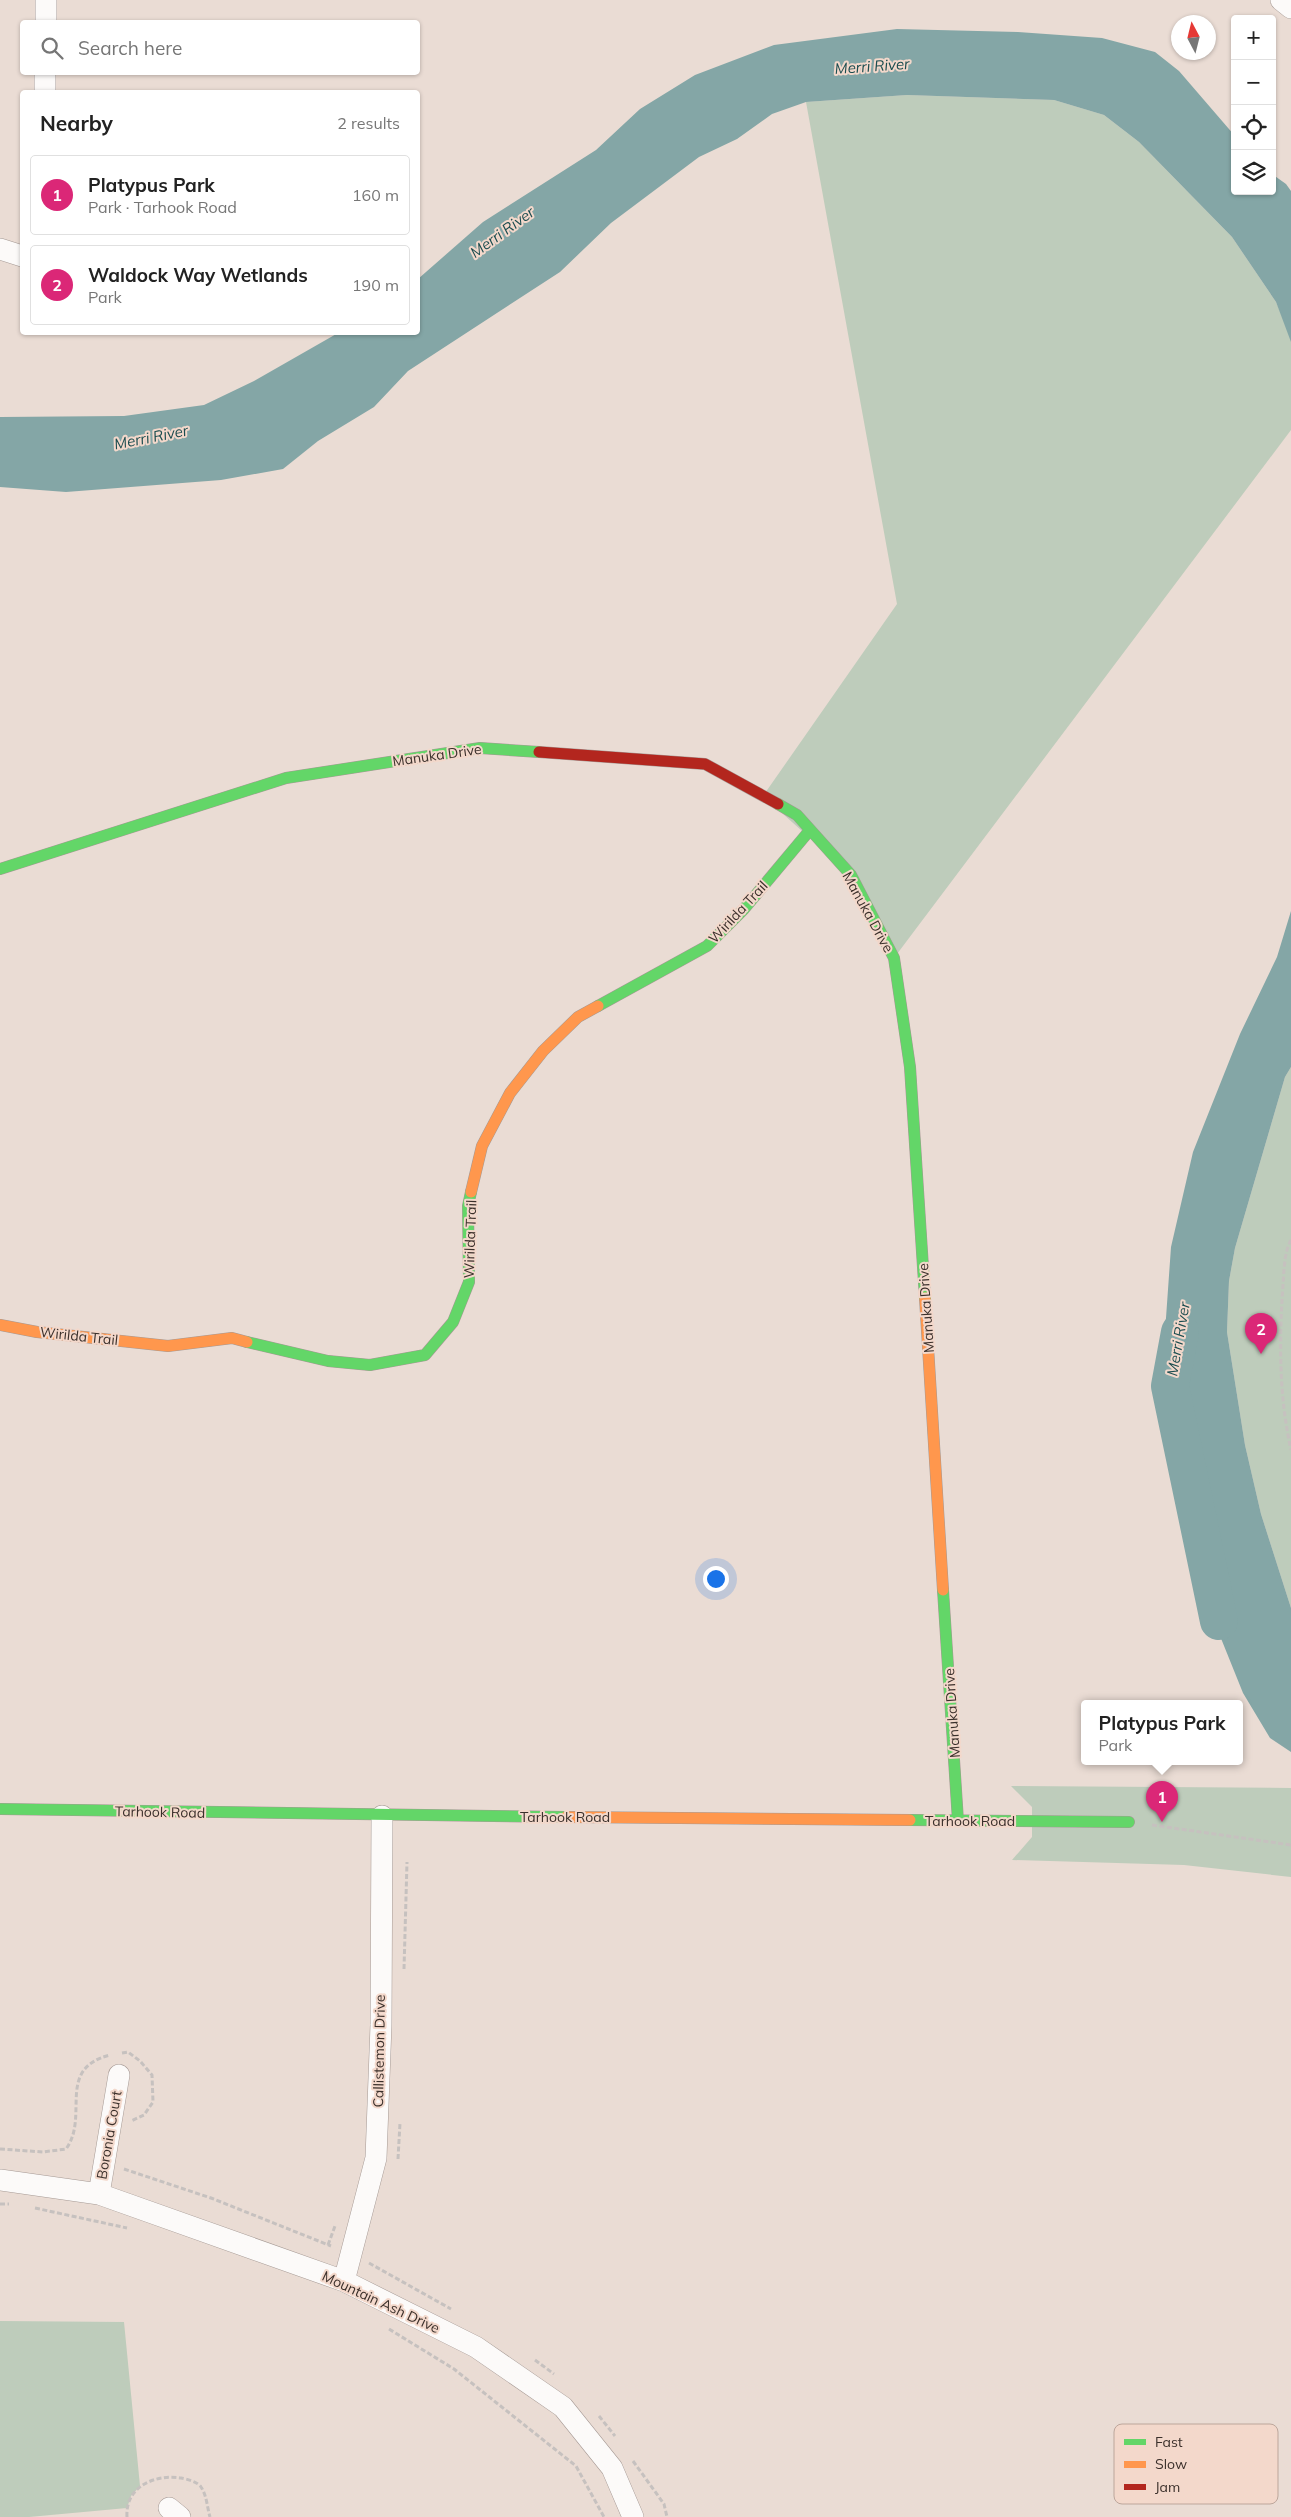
<!DOCTYPE html>
<html lang="en">
<head>
<meta charset="utf-8">
<style>
  body { margin:0; font-family:Mulish,sans-serif; background:#f2f2f2; color:#222 }
  .controls { position:absolute; right:15px; top:15px; display:grid; overflow:hidden; border-radius:5px; box-shadow:0 1px 4px #0004 }
  .controls button { width:45px; height:45px; display:grid; place-items:center; padding:0; border:0; border-bottom:1px solid #e0e0e0; background:#fff; color:#222; font:25px sans-serif }
  .compass { position:absolute; left:1171px; top:15px; width:45px; height:45px; border-radius:50%; background:#fff; box-shadow:0 1px 4px #0004; rotate:353deg }
  .you { position:absolute; left:715px; top:1578px; width:18px; height:18px; margin:-12px; border:4px solid #fff; border-radius:50%; background:#1a73e8; box-shadow:0 0 0 8px #1a73e833 }
  .badge { display:grid; place-items:center; width:32px; height:32px; border-radius:50%; background:#db2777; color:#fff; font-size:16px; font-weight:700 }
  .pin { position:absolute; translate:-50% -41px; filter:drop-shadow(0 1px 2px #0008) }
  .pin::after { content:''; position:absolute; top:26px; width:18px; height:15px; background:inherit; clip-path:polygon(0 0,100% 0,50% 100%) }
  .popup { position:absolute; left:1081px; top:1700px; width:162px; height:65px; box-sizing:border-box; display:grid; place-content:center; border-radius:5px; background:#fff; filter:drop-shadow(0 1px 4px #0005); font-size:16px; white-space:nowrap; color:#767676 }
  .popup b { font-size:19px; color:#222 }
  .popup::after { content:''; position:absolute; left:50%; top:100%; margin-left:-10px; border:10px solid transparent; border-top-color:#fff }
  .list { margin:0; padding:0; list-style:none }
  h2 { display:flex; justify-content:space-between; align-items:center; height:65px; margin:0; padding:0 20px; font-size:21px }
  h2 small { font-size:16px; font-weight:400; color:#767676 }
  .list li { display:grid; grid-template-columns:32px 1fr auto; gap:15px; align-items:center; box-sizing:border-box; height:80px; margin:0 10px 10px; padding:0 10px; border:1px solid #e0e0e0; border-radius:5px }
  .list b { display:block; font-size:19px; white-space:nowrap }
  .list p { margin:0; font-size:16px; white-space:nowrap; color:#767676 }
  .list em { font-size:16px; font-style:normal; color:#767676 }
  .icon { flex:none; width:28px; height:28px; fill:none; stroke:currentColor; stroke-width:2; stroke-linecap:round; stroke-linejoin:round }
  .map { position:relative; flex:none; width:1291px; height:2517px; overflow:hidden }
  .search { position:absolute; background:#fff; box-shadow:0 1px 4px #0004; left:20px; top:20px; width:400px; height:55px; display:flex; align-items:center; gap:12px; box-sizing:border-box; padding:0 18px; border-radius:5px; color:#767676; font-size:19px }
  .panel { position:absolute; background:#fff; box-shadow:0 1px 4px #0004; left:20px; top:90px; width:400px; height:245px; border-radius:5px }
  .map>svg:first-child { display:block }
  .green { fill:#beccbb }
  .water { fill:#84a6a6 }
  .lines { fill:none; stroke-linecap:round; stroke-linejoin:round }
  .river { stroke:#84a6a6; stroke-width:38 }
  .street-casing { stroke:#a59994; stroke-width:22 }
  .fast-casing { stroke:#a59994; stroke-width:12 }
  .slow-casing { stroke:#a59994; stroke-width:12 }
  .jam-casing { stroke:#a59994; stroke-width:12 }
  .path { stroke:#c6c1bf; stroke-width:3; stroke-dasharray:5 2.5; stroke-linecap:butt }
  .street { stroke:#fcfaf9; stroke-width:21 }
  .fast { stroke:#63d668; stroke-width:11 }
  .slow { stroke:#ff974d; stroke-width:11 }
  .jam { stroke:#b3261e; stroke-width:11 }
  .labels { text-anchor:middle; dominant-baseline:central; stroke-width:4; stroke-linejoin:round; paint-order:stroke }
  .street-label { font-size:14px; fill:#3b302b; stroke:#f3d8cb }
  .water-label { font-size:15px; font-style:italic; fill:#1a4c4f; stroke:#f3d8cb }
  .key { fill:#f3d8cb; stroke:#bca69b; stroke-width:1 }
  .key-label { font-size:14px; fill:#3b302b }
</style>
</head>
<body>
<div class="map">
<svg width="1291" height="2517" viewBox="0 0 1291 2517">
  <rect width="100%" height="100%" fill="#eadcd4"/>
  <path class="green" d="M907,95L1054,100L1104,115L1139,142L1232,237L1276,302L1291,337V430L894,958L851,875L763,796L897,604L806,102Z
    M1291,1067V1608L1261,1514L1245,1445L1227,1332L1229,1281L1235,1248L1285,1077Z
    M1011,1786L1291,1788V1877L1184,1865L1012,1860L1032,1837V1807Z
    M0,2321L124,2322L140,2486L131,2496L127,2508L29,2517H0Z"/>
  <path class="water" d="M897,29L1018,32L1102,38L1155,52L1179,71L1235,136V191H1272V174L1286,184L1291,191V342L1276,302L1232,237L1139,142L1104,115L1054,100L907,95L806,102L772,114L737,139L699,157L611,223L560,272L408,371L374,407L318,441L283,469L221,480L66,492L0,487V417L124,416L204,405L254,381L338,333L418,332V279L483,222L596,150L640,109L695,75L774,45Z
    M1291,911V1067L1285,1077L1235,1248L1229,1281L1227,1332L1245,1445L1261,1514L1291,1608V1752L1270,1738L1243,1693L1214,1621L1207,1555L1188,1497L1178,1446L1165,1332L1171,1247L1193,1152L1240,1034L1277,957Z"/>
  <g class="lines">
    <path class="river" d="M1180,1332L1170,1386L1219,1621"/>
    <defs>
      <path id="street" d="M1281,0L1291,8
        M46,22V0
        M45,92V72
        M0,249L22,256
        M0,2180L99,2194L344,2281L476,2347L563,2407L612,2468L633,2517
        M99,2194L119,2075
        M344,2281L376,2158L381,2025L382,1816
        M169,2508L180,2517"/>
      <path id="fast" d="M778,804L797,815L851,875L894,958L910,1067L925,1298
        M0,869L286,778L480,748L539,752
        M598,1006L707,946L744,909L810,830
        M247,1342L328,1361L370,1365L425,1355L453,1322L469,1282L468,1206L471,1192
        M943,1590L958,1821
        M0,1809L566,1817
        M910,1820L1129,1822"/>
      <path id="slow" d="M471,1192L482,1146L510,1093L543,1051L578,1017L598,1006
        M925,1298L943,1590
        M0,1325L37,1332L168,1346L232,1338L247,1342
        M566,1817L910,1820"/>
      <path id="jam" d="M539,752L705,764L778,804"/>
    </defs>
    <use href="#street" class="street-casing"/>
    <use href="#fast" class="fast-casing"/>
    <use href="#slow" class="slow-casing"/>
    <use href="#jam" class="jam-casing"/>
    <path class="path" d="M1291,1240C1284,1252 1284,1272 1283,1285C1279,1341 1279,1396 1291,1450
      M1152,1825L1291,1845
      M404,1969L407,1862
      M122,2053L128,2052L140,2061L152,2075L153,2102L144,2115L131,2121
      M0,2149L43,2152L66,2149C90,2116 55,2069 110,2055
      M398,2159L400,2123
      M124,2169L211,2198L331,2246
      M0,2204H9
      M35,2208L127,2228
      M328,2245L335,2226
      M369,2263L451,2309
      M389,2329L454,2369L576,2466L604,2517
      M535,2360L554,2374
      M599,2416L615,2436
      M633,2461L664,2504L667,2517
      M127,2517C125,2487 154,2474 181,2478C187,2479 198,2482 201,2487C207,2496 207,2507 210,2517"/>
    <use href="#street" class="street"/>
    <use href="#fast" class="fast"/>
    <use href="#slow" class="slow"/>
    <use href="#jam" class="jam"/>
  </g>
  <g class="labels">
    <g class="street-label">
      <text transform="translate(437 755) rotate(-8)">Manuka Drive</text>
      <text transform="translate(738 912) rotate(-47)">Wirilda Trail</text>
      <text transform="translate(868 912) rotate(61)">Manuka Drive</text>
      <text transform="translate(470 1239) rotate(-88)">Wirilda Trail</text>
      <text transform="translate(926 1308) rotate(-94)">Manuka Drive</text>
      <text transform="translate(79 1336) rotate(6)">Wirilda Trail</text>
      <text transform="translate(952 1713) rotate(-94)">Manuka Drive</text>
      <text transform="translate(160 1812) rotate(1)">Tarhook Road</text>
      <text x="565" y="1817">Tarhook Road</text>
      <text x="970" y="1821">Tarhook Road</text>
      <text transform="translate(379 2051) rotate(-89)">Callistemon Drive</text>
      <text transform="translate(109 2135) rotate(-80)">Boronia Court</text>
      <text transform="translate(381 2302) rotate(25)">Mountain Ash Drive</text>
    </g>
    <g class="water-label">
      <text transform="translate(872 66) rotate(-4)">Merri River</text>
      <text transform="translate(502 232) rotate(-36)">Merri River</text>
      <text transform="translate(151 437) rotate(-11)">Merri River</text>
      <text transform="translate(1178 1339) rotate(-80)">Merri River</text>
    </g>
  </g>
  <rect x="1114" y="2424" width="164" height="80" rx="8" class="key"/>
  <rect x="1124" y="2439" width="22" height="6" fill="#63d668"/>
  <rect x="1124" y="2461" width="22" height="7" fill="#ff974d"/>
  <rect x="1124" y="2484" width="22" height="6" fill="#b3261e"/>
  <g class="key-label">
    <text x="1155" y="2447">Fast</text>
    <text x="1155" y="2469">Slow</text>
    <text x="1155" y="2492">Jam</text>
  </g>
</svg>
<div class="controls">
<button>+</button>
<button>−</button>
<button><svg class="icon" aria-label="locate" viewBox="0 0 24 24"><circle cx="12" cy="12" r="6"/><path d="M12 2v4M12 18v4M2 12h4M18 12h4"/></svg></button>
<button><svg class="icon" aria-label="layers" viewBox="0 0 24 24"><path d="M12 4l9 5-9 5-9-5zM3 14l9 5 9-5"/></svg></button>
</div>
<svg class="compass" viewBox="-18 -18 36 36"><path d="M0-13l5 13h-10z" fill="#e53935"/><path d="M0 13l5-13h-10z" fill="#767676"/></svg>
<div class="you"></div>
<div class="pin badge" style="left:1162px;top:1822px">1</div>
<div class="popup"><b>Platypus Park</b>Park</div>
<div class="pin badge" style="left:1261px;top:1354px">2</div>
<div class="search"><svg class="icon" aria-label="search" viewBox="0 0 24 24"><circle cx="10" cy="10" r="6"/><path d="M15 15l6 6"/></svg>Search here</div>
<section class="panel">
<h2>Nearby<small>2 results</small></h2>
<ul class="list">
<li><span class="badge">1</span><div><b>Platypus Park</b><p>Park · Tarhook Road</p></div><em>160 m</em></li>
<li><span class="badge">2</span><div><b>Waldock Way Wetlands</b><p>Park</p></div><em>190 m</em></li>
</ul>
</section>
</div>
</body>
</html>
